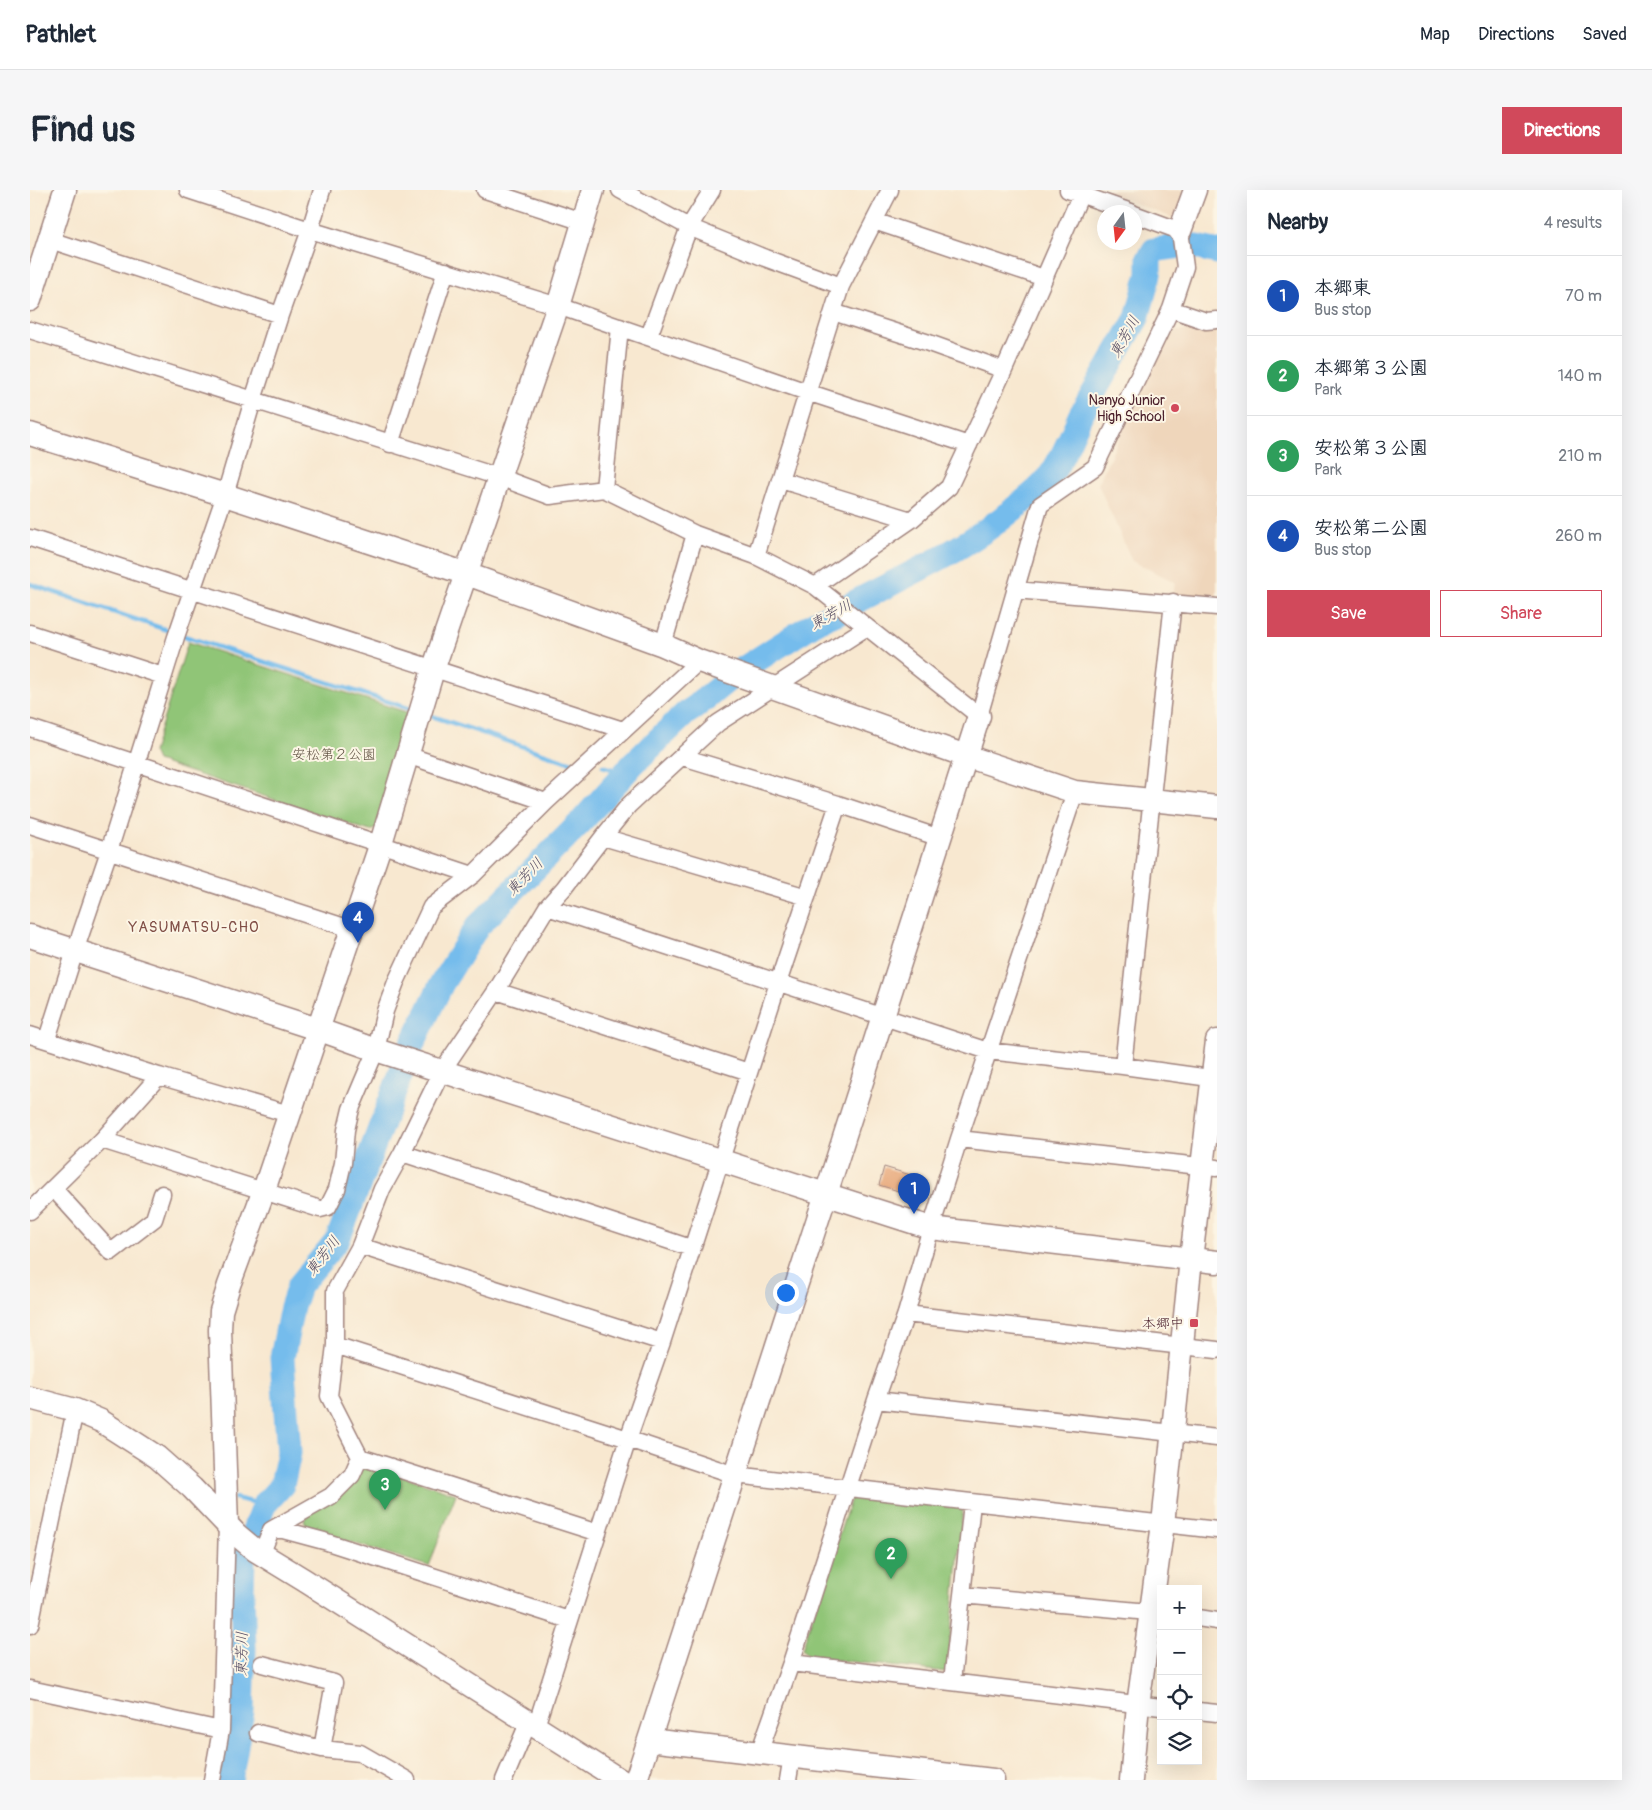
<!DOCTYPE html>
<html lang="en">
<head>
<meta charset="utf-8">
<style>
  body { margin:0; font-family:Pangolin,"Klee One",sans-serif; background:#f6f6f7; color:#1f2937 }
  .controls { position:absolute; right:15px; bottom:15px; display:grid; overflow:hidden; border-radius:0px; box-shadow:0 5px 20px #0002 }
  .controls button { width:45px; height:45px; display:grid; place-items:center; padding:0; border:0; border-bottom:1px solid #e0e1e3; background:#fff; color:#1f2937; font:25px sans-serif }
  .compass { position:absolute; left:1067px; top:15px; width:45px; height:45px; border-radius:50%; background:#fff; box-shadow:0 5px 20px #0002; rotate:195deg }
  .you { position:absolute; left:755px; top:1102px; width:18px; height:18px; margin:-12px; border:4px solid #fff; border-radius:50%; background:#1a73e8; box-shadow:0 0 0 8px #1a73e833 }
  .badge { display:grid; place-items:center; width:32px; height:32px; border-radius:50%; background:#d1495b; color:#fff; font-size:16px; font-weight:700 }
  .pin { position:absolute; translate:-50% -41px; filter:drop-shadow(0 1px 2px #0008) }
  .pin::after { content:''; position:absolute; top:26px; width:18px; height:15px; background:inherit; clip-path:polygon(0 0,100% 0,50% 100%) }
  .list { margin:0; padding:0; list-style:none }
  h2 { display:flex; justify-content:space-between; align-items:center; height:65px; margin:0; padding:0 20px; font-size:21px }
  h2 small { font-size:16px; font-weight:400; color:#747a83 }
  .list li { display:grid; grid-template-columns:32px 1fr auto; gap:15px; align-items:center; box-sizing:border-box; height:80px; padding:0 20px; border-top:1px solid #e0e1e3 }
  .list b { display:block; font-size:19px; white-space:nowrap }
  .list p { margin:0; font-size:16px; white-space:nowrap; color:#747a83 }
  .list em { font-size:16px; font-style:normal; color:#747a83 }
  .actions { display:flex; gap:10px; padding:15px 20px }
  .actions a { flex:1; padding:11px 0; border:1px solid #d1495b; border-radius:0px; text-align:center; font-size:18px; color:#d1495b }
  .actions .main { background:#d1495b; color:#fff }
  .icon { flex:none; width:28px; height:28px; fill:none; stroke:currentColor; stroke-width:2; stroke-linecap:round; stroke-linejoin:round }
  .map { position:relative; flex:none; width:1187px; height:1590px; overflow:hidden; border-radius:0px }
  header { display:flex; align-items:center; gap:30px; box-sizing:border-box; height:70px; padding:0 25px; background:#fff; border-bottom:1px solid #e0e1e3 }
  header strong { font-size:24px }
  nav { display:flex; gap:28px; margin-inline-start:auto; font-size:18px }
  .intro { display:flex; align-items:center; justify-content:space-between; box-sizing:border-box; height:120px; padding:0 30px }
  h1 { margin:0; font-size:35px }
  .button { padding:12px 22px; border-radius:0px; background:#d1495b; color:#fff; font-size:18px; font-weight:700 }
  main { display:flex; gap:30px; padding:0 30px }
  aside { flex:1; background:#fff; border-radius:0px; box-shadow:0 5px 20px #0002 }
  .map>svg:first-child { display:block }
  .built { fill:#efd6bb }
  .green { fill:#90c577; stroke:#6d7251 }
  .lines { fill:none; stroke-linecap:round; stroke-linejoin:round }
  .stream { stroke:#74bcec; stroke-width:4.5 }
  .river { stroke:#74bcec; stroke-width:25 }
  .building { fill:#e8a97c }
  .street-casing { stroke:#a1847e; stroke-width:19 }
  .secondary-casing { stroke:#a1847e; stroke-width:25 }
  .street { stroke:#fff; stroke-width:16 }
  .secondary { stroke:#fff; stroke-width:22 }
  .poi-dot { fill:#d1495b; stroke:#fcf5e5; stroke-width:2 }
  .labels { text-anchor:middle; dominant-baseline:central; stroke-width:4; stroke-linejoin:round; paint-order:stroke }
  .poi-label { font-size:14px; fill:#4a1f2b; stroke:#fcf5e5; text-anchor:end }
  .park-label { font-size:14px; fill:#5f5142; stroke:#fcf5e5 }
  .water-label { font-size:15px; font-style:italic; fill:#574e65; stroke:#fcf5e5 }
  .neighbourhood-label { font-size:15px; letter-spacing:1px; fill:#814f47; stroke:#fcf5e5 }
</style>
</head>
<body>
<header>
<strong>Pathlet</strong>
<nav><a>Map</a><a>Directions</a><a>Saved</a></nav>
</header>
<div class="intro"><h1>Find us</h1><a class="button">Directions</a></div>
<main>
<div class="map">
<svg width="1187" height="1590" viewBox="0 0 1187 1590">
  <rect width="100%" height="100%" fill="#fcf5e5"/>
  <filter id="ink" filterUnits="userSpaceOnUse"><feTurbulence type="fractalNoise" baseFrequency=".02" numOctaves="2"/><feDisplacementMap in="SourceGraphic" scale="10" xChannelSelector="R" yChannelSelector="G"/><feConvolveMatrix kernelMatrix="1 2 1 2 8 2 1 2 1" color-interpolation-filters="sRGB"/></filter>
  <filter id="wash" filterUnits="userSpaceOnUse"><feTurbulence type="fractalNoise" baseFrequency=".0096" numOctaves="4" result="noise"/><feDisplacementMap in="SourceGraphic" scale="20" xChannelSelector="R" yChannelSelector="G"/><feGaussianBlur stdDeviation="1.12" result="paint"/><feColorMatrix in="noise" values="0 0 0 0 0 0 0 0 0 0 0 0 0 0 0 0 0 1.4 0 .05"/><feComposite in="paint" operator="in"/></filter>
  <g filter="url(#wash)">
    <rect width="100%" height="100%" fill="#f8e8d0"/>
    <path class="built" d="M1071,0H1158L1148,30Z
      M1187,137V410L1143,405L1145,392L1102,371L1068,294L1138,142Z"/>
    <path class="green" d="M158,452L379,523L348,638L340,641L127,571L123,562Z
      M334,1273L426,1304L399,1376L277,1339L274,1329Z
      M830,1303L933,1319L917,1482L778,1467L772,1459L821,1308Z"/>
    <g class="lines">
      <path class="stream" d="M0,394L143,442
        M151,445L384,520
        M396,524L548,575
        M573,576L595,583
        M205,1308L234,1315"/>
      <path class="river" d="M200,1590L212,1521L214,1459L212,1402L213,1368L234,1315L252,1295L259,1263L252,1168L262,1117L269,1096L308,1049L381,857L412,793L447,737L551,632L603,574L656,523L664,518L705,484L788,431L811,421L814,418C872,387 934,361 985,318C997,309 1010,299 1019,287C1030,273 1043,243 1050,226L1107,128L1119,84V68L1124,60L1159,55L1187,62"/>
    </g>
    <g id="blocks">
      <path class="building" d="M854,977L897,990L891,1008L849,995Z"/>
    </g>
  </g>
  <g filter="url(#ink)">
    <use href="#blocks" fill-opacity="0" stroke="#a1847e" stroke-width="1"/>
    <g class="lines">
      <defs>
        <path id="street" d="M158,0L280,40L528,116L777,202L939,255
          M455,0L553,32
          M590,0L659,37L735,68L811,96
          M1038,0L1101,22
          M844,31L1014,88
          M20,50L250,125
          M1141,119L1176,131L1187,130
          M803,122L896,152L974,180
          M0,140L469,287L520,306L574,299L665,344L726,366L785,396L949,526L1010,315L1065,277L1141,119L1155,77L1150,41L1104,24
          M619,146L659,37L682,0
          M360,254L416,81
          M751,290L881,330
          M574,299L590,137
          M0,348L593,540
          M726,366L811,96L860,0
          M785,396L881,330L919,297L974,180L1051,4
          M985,400L1187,417
          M0,443L133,486
          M633,455L665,344
          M0,538L443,685
          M377,565L516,612
          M653,567L808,614L910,648
          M0,635L321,739
          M573,647L777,707
          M517,717L958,861L1093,876L1187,889
          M466,801L719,882
          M0,845L129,886L259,924
          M17,849L45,761L79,661L146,447L195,305L223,210L250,125L280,40L292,0
          M1093,876L1143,412
          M929,949L1187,978
          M72,950L290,1019L298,1017L307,999L313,973L316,940L321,919L346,860L355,821L366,792L401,717L443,685L516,612L669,471
          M372,963L661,1058
          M23,998L81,1062L124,1029L132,1004
          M0,1021L72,950L129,886
          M330,1056L632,1152
          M876,1124L1187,1160
          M305,1155L598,1249L705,1285L1187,1340
          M846,1210L1187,1248
          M942,1313L932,1405L1130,1423
          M241,1340H253L294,1351L539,1430
          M568,1343L330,1267L299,1206L305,1155V1101L330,1056L352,999L372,963L412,881L466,801L517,717L534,698L573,647L599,615L688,533L837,437
          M231,1365L241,1340L301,1306L322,1285L330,1267
          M1168,1428L1187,1431
          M0,1435L45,1220
          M761,1473L1131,1517
          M232,1474L304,1493L292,1559
          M922,1491L932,1405
          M0,1499L191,1540
          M1168,1521L1187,1523
          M506,1536L598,1249L632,1152L748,793L808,614
          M228,1543L292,1559L330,1563L377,1590
          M729,1563L761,1473L846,1210L876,1124L901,1038L929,949L1045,602
          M182,1590L191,1540L197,1335
          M474,1590L499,1531
          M758,1590L762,1566"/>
        <path id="secondary" d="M1150,41L1165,0
          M0,110L35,0
          M0,244L195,305L437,384L633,455L669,471L936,566L1045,602L1187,617
          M0,746L287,839L346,860L901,1038L1187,1072
          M0,1208L45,1220L71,1231L127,1267L162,1298L207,1345L225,1360L274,1390L590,1590
          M197,1335L190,1140L191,1121L199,1095L234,1000L351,653L403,480L528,116L563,0
          M619,1550L963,1590
          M606,1590L796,1004L949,526
          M1101,1590L1108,1515L1133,1334L1161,1069L1187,851"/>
      </defs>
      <use href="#street" class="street-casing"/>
      <use href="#secondary" class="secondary-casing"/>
      <use href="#street" class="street"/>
      <use href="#secondary" class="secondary"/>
    </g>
  </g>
  <g class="poi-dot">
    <circle cx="1145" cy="218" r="5"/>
    <rect x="1159" y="1128" width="10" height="10" rx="2.5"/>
  </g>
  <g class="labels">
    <g class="poi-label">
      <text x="1135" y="210">Nanyo Junior<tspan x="1135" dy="16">High School</tspan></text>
      <text x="1154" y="1133">本郷中</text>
    </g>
    <g class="park-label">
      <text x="304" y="564">安松第２公園</text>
    </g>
    <g class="water-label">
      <text transform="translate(1095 147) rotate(-61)">東芳川</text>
      <text transform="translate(801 425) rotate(-29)">東芳川</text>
      <text transform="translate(495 687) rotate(-46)">東芳川</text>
      <text transform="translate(293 1066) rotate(-52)">東芳川</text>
      <text transform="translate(212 1464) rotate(-89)">東芳川</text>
    </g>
    <g class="neighbourhood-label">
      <text x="164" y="737">YASUMATSU-CHO</text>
    </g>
  </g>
</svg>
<div class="controls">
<button>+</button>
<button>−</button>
<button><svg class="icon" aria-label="locate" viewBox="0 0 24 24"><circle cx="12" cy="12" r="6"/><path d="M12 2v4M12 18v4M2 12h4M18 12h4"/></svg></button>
<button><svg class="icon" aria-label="layers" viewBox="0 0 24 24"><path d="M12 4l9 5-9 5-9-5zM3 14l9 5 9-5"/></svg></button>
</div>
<svg class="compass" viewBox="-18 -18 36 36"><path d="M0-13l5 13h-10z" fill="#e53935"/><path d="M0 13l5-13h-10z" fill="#747a83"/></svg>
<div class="you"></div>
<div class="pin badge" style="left:884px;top:1024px;background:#1a4fb4">1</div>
<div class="pin badge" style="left:861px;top:1389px;background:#2e9e5b">2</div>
<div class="pin badge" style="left:355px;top:1320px;background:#2e9e5b">3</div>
<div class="pin badge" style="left:328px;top:753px;background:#1a4fb4">4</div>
</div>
<aside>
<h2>Nearby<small>4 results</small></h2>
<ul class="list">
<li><span class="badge" style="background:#1a4fb4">1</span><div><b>本郷東</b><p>Bus stop</p></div><em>70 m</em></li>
<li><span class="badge" style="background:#2e9e5b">2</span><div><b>本郷第３公園</b><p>Park</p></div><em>140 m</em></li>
<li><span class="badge" style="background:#2e9e5b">3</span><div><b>安松第３公園</b><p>Park</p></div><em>210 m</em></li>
<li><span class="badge" style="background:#1a4fb4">4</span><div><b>安松第二公園</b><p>Bus stop</p></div><em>260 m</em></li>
</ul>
<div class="actions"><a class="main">Save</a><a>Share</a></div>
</aside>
</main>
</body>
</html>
